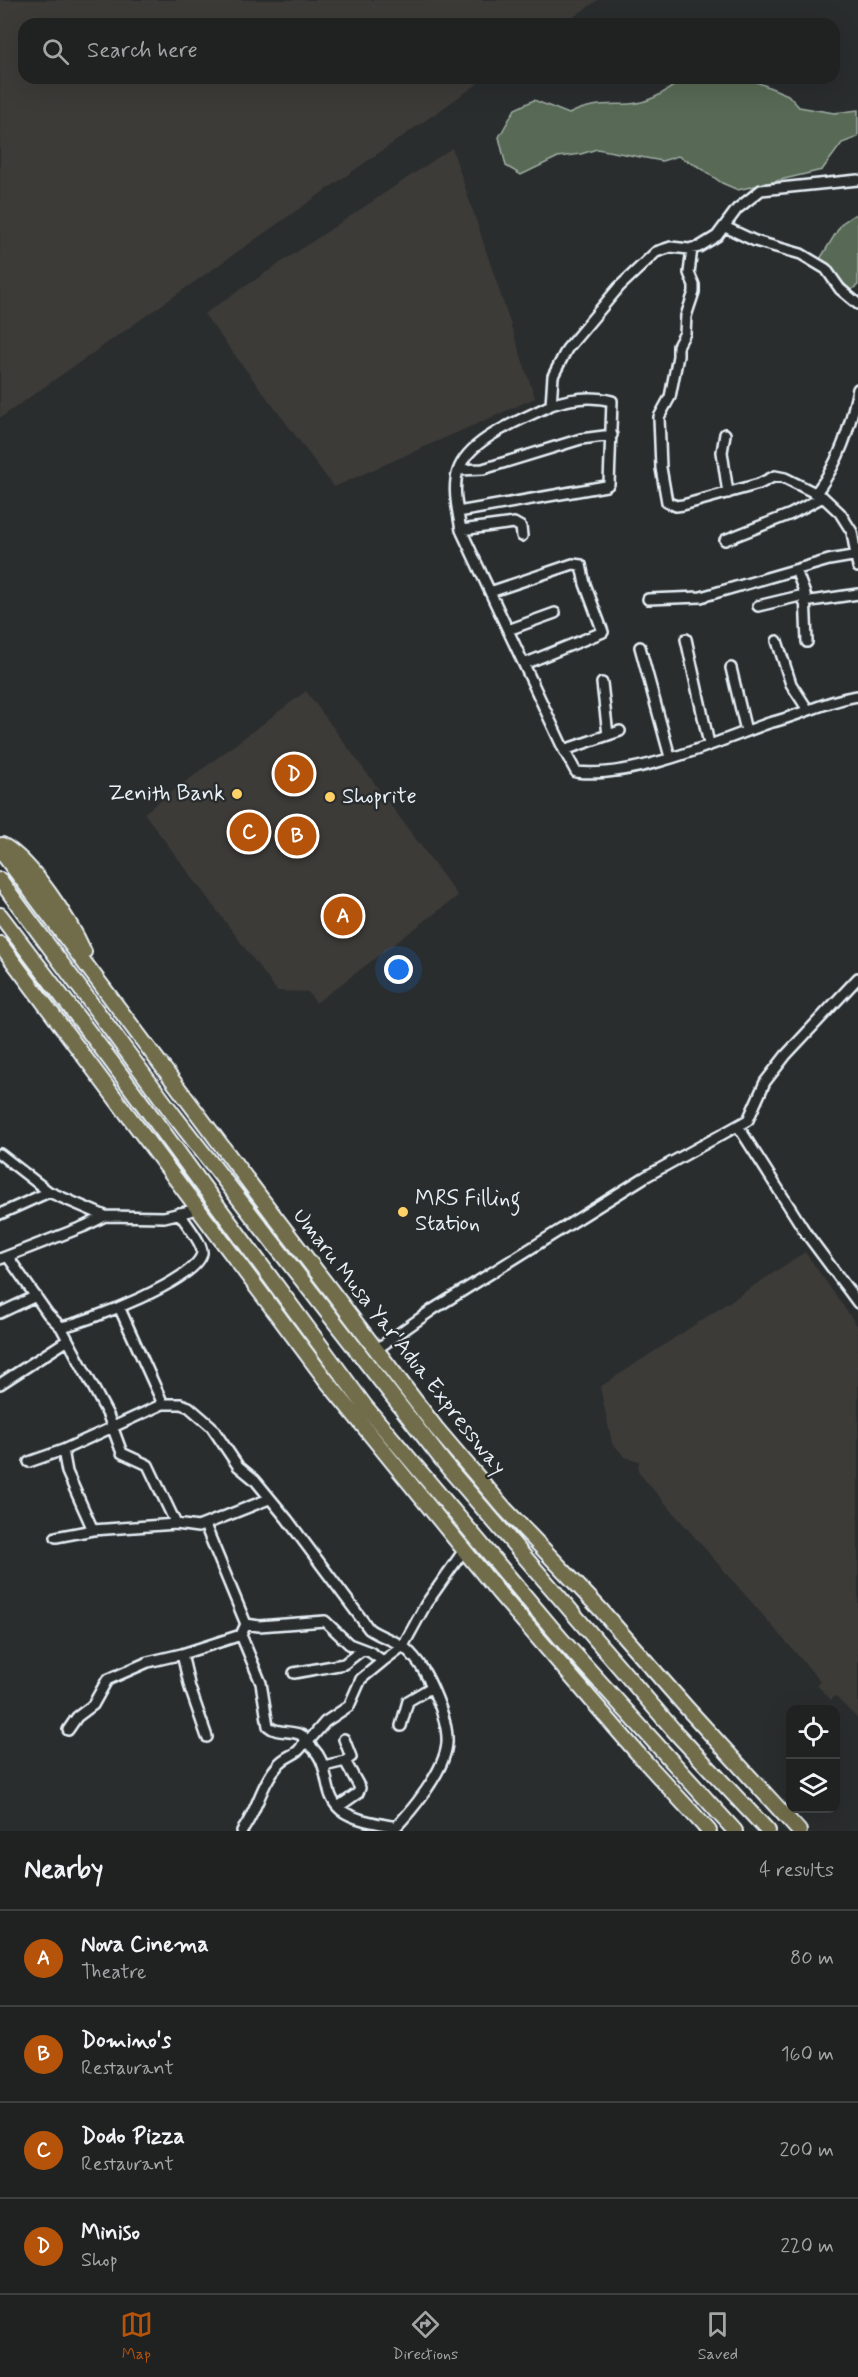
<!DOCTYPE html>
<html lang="en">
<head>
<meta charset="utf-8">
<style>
  body { margin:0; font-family:Mynerve,sans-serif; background:#282a2a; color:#f1f3f6 }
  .controls { position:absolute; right:18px; bottom:18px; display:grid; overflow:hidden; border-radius:12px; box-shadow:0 6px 24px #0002 }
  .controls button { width:54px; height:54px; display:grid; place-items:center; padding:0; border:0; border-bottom:2px solid #3d3f40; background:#202222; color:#f1f3f6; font:30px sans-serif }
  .you { position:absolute; left:399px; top:970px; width:21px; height:21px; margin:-15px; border:4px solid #fff; border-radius:50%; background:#1a73e8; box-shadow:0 0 0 9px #1a73e833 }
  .badge { display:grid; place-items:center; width:39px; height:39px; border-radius:50%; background:#b45309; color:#fff; font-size:20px; font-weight:700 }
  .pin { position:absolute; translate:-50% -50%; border:3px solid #fff; box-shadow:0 2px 6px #0006 }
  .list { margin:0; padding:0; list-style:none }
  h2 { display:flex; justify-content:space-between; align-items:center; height:78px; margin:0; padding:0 24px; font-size:26px }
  h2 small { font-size:20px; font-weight:400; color:#a2a4a5 }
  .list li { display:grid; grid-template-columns:39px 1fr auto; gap:18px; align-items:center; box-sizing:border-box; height:96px; padding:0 24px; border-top:2px solid #3d3f40 }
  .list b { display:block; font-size:22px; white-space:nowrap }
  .list p { margin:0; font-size:20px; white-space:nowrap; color:#a2a4a5 }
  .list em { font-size:20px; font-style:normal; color:#a2a4a5 }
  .icon { flex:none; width:33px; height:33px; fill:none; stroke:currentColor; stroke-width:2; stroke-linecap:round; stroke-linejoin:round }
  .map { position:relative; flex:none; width:858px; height:1831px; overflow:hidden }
  .search { position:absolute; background:#202222; box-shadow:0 6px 24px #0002; left:18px; right:18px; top:18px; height:66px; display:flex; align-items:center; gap:15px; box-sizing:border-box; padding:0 21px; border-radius:18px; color:#a2a4a5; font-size:22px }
  .sheet { height:462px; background:#202222 }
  nav { display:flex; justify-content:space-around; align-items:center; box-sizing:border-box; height:84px; border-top:2px solid #3d3f40; background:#202222; font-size:16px; color:#a2a4a5 }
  nav a { display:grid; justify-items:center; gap:3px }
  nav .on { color:#b45309 }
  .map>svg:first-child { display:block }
  .built { fill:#3c3a38 }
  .green { fill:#596b55; stroke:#a0aea6; stroke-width:1.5 }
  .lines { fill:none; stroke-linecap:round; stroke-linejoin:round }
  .minor-casing { stroke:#e8f1f8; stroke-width:14 }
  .highway-casing { stroke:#e8f1f8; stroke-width:18 }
  .minor { stroke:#2a2d2e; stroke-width:9 }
  .highway { stroke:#716d4b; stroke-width:14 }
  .poi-dot { fill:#ffd166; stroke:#2a2d2e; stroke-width:2 }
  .labels { text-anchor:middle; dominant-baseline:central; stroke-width:5; stroke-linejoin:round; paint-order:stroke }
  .poi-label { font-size:22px; fill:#e8f1f8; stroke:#2a2d2e; text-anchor:start }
  .street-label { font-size:22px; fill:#e8f1f8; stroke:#2a2d2e }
</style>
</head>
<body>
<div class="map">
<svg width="858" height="1831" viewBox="0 0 858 1831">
  <rect width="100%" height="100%" fill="#2a2d2e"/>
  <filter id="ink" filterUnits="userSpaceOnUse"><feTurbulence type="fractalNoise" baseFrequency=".0167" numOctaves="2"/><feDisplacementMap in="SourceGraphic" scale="12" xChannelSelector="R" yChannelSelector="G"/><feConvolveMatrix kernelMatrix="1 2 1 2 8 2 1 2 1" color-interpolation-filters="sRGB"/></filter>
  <g filter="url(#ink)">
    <path class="built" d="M0,0H598L563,24H24V78H486L0,418Z
      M452,148L535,398L334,487L204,314Z
      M306,691L458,896L316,1003L308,992L277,991L144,813Z
      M805,1252L858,1327V1719L835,1696L831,1700L817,1685L821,1682L638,1472L639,1461L625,1457L612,1443L600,1387Z"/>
    <path class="green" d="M685,78H747L788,95L799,107L834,113L858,110V137L842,143L822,170L738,190L722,183L699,167L678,156L662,161L597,149L581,154L558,157L521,175L506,166L499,137L515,109L534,100L569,114C589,103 606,105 629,104C651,103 668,90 685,78Z
      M854,215H858V285L851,290L823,264L820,259L842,223Z"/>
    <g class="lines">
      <defs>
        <path id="minor" d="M858,180L761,190L737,209L717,236L699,247L689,249L671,247L656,252L619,287L567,349L553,376L551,405C522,420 469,438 458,471C452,489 458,512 461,530L564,750L576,772C633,779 716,742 769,723C800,716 827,700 858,696
          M725,227L755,241L801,254L826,269L840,289L858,304
          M692,248L689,273L694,285V292L686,316L685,333L678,346V356L670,397L659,417L661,468L667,502L676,506L683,505L759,484L775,476L785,478L823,497L840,513L852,532L858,567
          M725,434L722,452L728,493
          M459,470L483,469L581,439L612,435
          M816,493C841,459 849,430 858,389
          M458,512L606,486L609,484L612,401C591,395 571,398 551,405
          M461,530L514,523L521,527L522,536
          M725,540L791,514L823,497
          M796,570L805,594L807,642
          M490,592L573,564L581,565L585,584L603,632L524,664
          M648,599L701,597L829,560L858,555
          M804,602L858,594
          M758,606L804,595
          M508,630L555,613
          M686,639L709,744
          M777,641L791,684L808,710
          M640,647L670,757
          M731,668L746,731
          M602,683L608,735
          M564,750L620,731
          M738,1126L806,1233L858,1303
          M0,1154L49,1192L105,1216
          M0,1214L49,1192
          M8,1257L48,1314L61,1327L108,1415L122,1453L148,1465L176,1524
          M0,1259L85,1226L105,1216L164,1217L198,1209
          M120,1309L163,1404H181L189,1407L211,1426L238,1466L255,1480L287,1519L369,1629C380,1637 397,1641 405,1648C420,1661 428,1677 435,1694C441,1708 448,1727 447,1743C445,1771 411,1812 392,1831
          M0,1313L36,1296
          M61,1327C87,1322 198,1280 202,1253C203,1244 185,1222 179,1213
          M377,1349L432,1310L645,1177L748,1120L765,1082L786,1055L858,978
          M0,1384L68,1340
          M63,1450L67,1472L93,1530
          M29,1462L63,1450L163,1404
          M205,1525L246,1624L259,1626L325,1621L349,1644L370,1652L383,1661L403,1646L426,1604L464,1550
          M56,1537L93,1530L176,1524L198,1527L269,1499
          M246,1624L241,1635L261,1683L268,1726C278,1735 292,1729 303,1736L304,1741C335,1761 319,1792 341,1810C356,1821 378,1823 396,1827
          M182,1654L190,1688L207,1737
          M294,1673L344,1664L362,1650
          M401,1726L408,1701L432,1687
          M68,1730L77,1717L93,1705L107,1680L148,1662L182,1654L241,1635
          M344,1739L351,1757L345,1761
          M307,1743L325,1722L349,1706L361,1679L383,1661
          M324,1766L345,1761L360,1788L358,1793L338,1807
          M242,1831C257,1811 261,1784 278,1765C286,1754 300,1756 304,1741"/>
        <path id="highway" d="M2,845C32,861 70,921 84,952
          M0,850L275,1217L436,1428L505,1509L601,1610L686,1707L799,1831
          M0,880L173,1114L449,1469L677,1734L768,1831
          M0,915L111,1061L365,1406L562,1640L735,1831
          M0,944L326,1380L499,1593L640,1756L709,1831"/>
      </defs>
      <use href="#minor" class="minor-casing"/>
      <use href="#highway" class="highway-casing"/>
      <use href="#minor" class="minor"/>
      <use href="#highway" class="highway"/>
    </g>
  </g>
  <g class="poi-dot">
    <circle cx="237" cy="794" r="6"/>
    <circle cx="330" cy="797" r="6"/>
    <circle cx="403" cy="1212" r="6"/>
  </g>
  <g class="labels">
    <g class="poi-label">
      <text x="225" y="794" text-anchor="end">Zenith Bank</text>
      <text x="342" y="797">Shoprite</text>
      <text x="415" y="1199">MRS Filling<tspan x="415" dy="25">Station</tspan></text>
    </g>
    <g class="street-label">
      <text transform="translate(399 1342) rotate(52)">Umaru Musa Yar'Adua Expressway</text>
    </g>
  </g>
</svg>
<div class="controls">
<button><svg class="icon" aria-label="locate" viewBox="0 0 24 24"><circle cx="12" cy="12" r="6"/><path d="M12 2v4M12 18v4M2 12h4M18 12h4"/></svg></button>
<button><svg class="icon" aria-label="layers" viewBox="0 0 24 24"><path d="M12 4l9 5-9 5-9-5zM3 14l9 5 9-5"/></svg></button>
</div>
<div class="you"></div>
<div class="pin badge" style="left:343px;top:916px">A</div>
<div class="pin badge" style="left:297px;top:836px">B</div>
<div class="pin badge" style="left:249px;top:832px">C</div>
<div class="pin badge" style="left:294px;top:774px">D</div>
<div class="search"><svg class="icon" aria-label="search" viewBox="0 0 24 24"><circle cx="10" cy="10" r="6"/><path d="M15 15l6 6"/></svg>Search here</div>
</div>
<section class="sheet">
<h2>Nearby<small>4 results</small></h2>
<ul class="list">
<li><span class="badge">A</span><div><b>Nova Cinema</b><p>Theatre</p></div><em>80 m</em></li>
<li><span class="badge">B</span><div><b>Domino's</b><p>Restaurant</p></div><em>160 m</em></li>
<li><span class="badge">C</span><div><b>Dodo Pizza</b><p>Restaurant</p></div><em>200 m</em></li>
<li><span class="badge">D</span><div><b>Miniso</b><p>Shop</p></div><em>220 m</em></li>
</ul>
</section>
<nav>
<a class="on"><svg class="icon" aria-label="map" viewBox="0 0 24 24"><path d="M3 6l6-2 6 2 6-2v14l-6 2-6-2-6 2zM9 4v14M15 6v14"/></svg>Map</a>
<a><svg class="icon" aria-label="directions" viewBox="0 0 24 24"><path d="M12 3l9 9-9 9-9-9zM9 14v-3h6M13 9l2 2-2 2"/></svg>Directions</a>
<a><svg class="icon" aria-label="saved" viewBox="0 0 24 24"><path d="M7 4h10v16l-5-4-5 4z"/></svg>Saved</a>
</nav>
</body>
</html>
